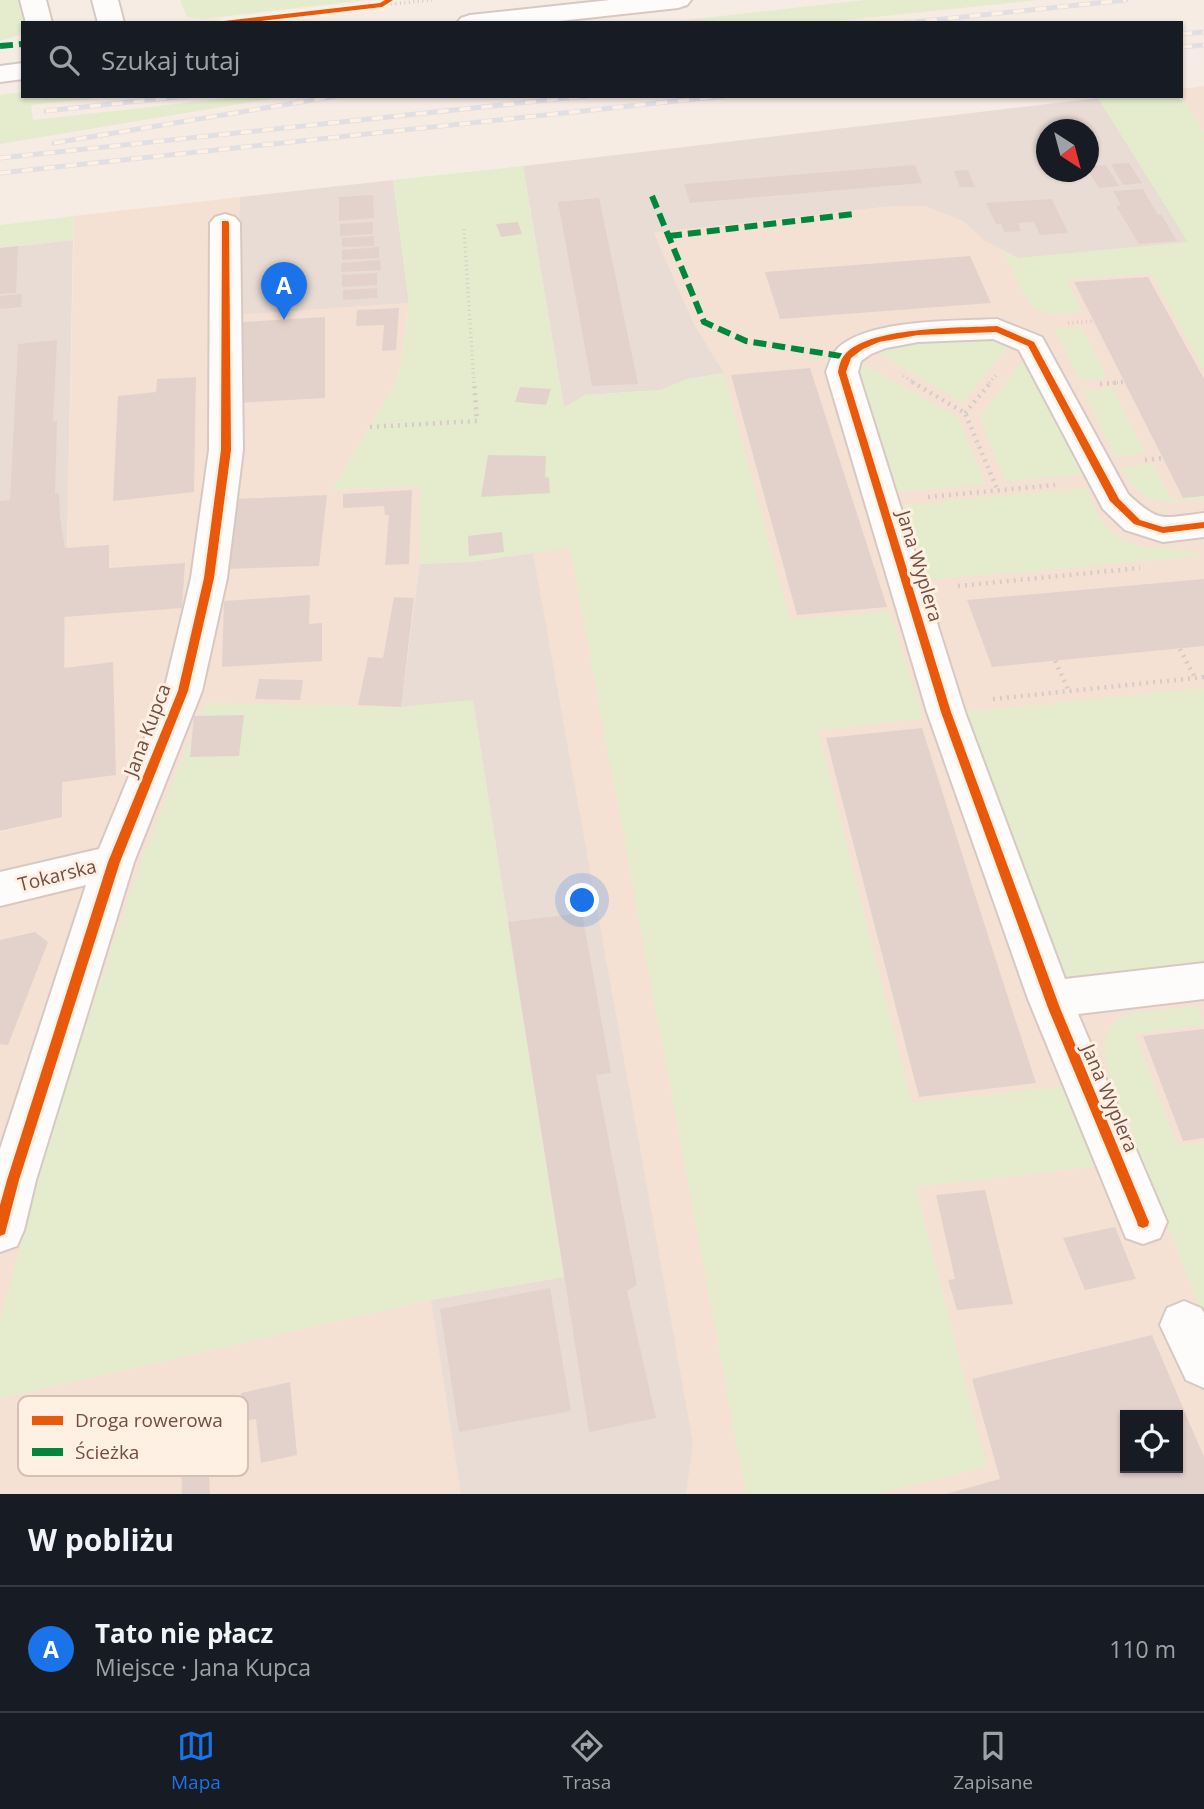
<!DOCTYPE html>
<html lang="pl">
<head>
<meta charset="utf-8">
<style>
  body { margin:0; font-family:"Open Sans",sans-serif; background:#20242c; color:#f1f3f6 }
  .controls { position:absolute; right:21px; bottom:21px; display:grid; overflow:hidden; border-radius:0px; box-shadow:0 2px 5px #0004 }
  .controls button { width:63px; height:63px; display:grid; place-items:center; padding:0; border:0; border-bottom:2px solid #363941; background:#171b24; color:#f1f3f6; font:35px sans-serif }
  .compass { position:absolute; left:1036px; top:119px; width:63px; height:63px; border-radius:50%; background:#171b24; box-shadow:0 2px 5px #0004; rotate:144deg }
  .you { position:absolute; left:583px; top:901px; width:24px; height:24px; margin:-18px; border:5px solid #fff; border-radius:50%; background:#1a73e8; box-shadow:0 0 0 10px #1a73e833 }
  .badge { display:grid; place-items:center; width:46px; height:46px; border-radius:50%; background:#1a73e8; color:#fff; font-size:23px; font-weight:700 }
  .pin { position:absolute; translate:-50% -58px; filter:drop-shadow(0 2px 4px #0008) }
  .pin::after { content:''; position:absolute; top:37px; width:24px; height:21px; background:inherit; clip-path:polygon(0 0,100% 0,50% 100%) }
  .list { margin:0; padding:0; list-style:none }
  h2 { display:flex; justify-content:space-between; align-items:center; height:91px; margin:0; padding:0 28px; font-size:30px }
  h2 small { font-size:23px; font-weight:400; color:#9ea1a6 }
  .list li { display:grid; grid-template-columns:46px 1fr auto; gap:21px; align-items:center; box-sizing:border-box; height:126px; padding:0 28px; border-top:2px solid #363941 }
  .list b { display:block; font-size:26px; white-space:nowrap }
  .list p { margin:0; font-size:23px; white-space:nowrap; color:#9ea1a6 }
  .list em { font-size:23px; font-style:normal; color:#9ea1a6 }
  .icon { flex:none; width:38px; height:38px; fill:none; stroke:currentColor; stroke-width:2; stroke-linecap:round; stroke-linejoin:round }
  .map { position:relative; flex:none; width:1204px; height:1494px; overflow:hidden }
  .search { position:absolute; background:#171b24; box-shadow:0 2px 5px #0004; left:21px; right:21px; top:21px; height:77px; display:flex; align-items:center; gap:18px; box-sizing:border-box; padding:0 24px; border-radius:0px; color:#9ea1a6; font-size:26px }
  .sheet { height:217px; background:#171b24 }
  nav { display:flex; justify-content:space-around; align-items:center; box-sizing:border-box; height:98px; border-top:2px solid #363941; background:#171b24; font-size:19px; color:#9ea1a6 }
  nav a { display:grid; justify-items:center; gap:4px }
  nav .on { color:#1a73e8 }
  .map>svg:first-child { display:block }
  .residential { fill:#f4e1d4; fill-rule:evenodd }
  .industrial { fill:#e9dcd5; fill-rule:evenodd }
  .green { fill:#e4eccd }
  .building { fill:#e3d2cb; fill-rule:evenodd }
  .lines { fill:none; stroke-linecap:round; stroke-linejoin:round }
  .minor-casing { stroke:#d7c8c2; stroke-width:4 }
  .path-far1 { stroke:#d7cbc7; stroke-width:3.5; stroke-dasharray:1 3.5; stroke-linecap:butt }
  .path { stroke:#d7cbc7; stroke-width:4.5; stroke-dasharray:2 5; stroke-linecap:butt }
  .minor { fill:#fefcfb; fill-rule:evenodd }
  .rail-casing { stroke:#e2dfe3; stroke-width:5 }
  .rail { stroke:#fff0e4; stroke-width:3.5; stroke-dasharray:11; stroke-linecap:butt }
  .quiet { stroke:#00873e; stroke-width:6; stroke-dasharray:13 6; stroke-linecap:butt }
  .cycleway-casing { stroke:#fff0e4; stroke-width:5 }
  .cycleway { fill:#e8590c; fill-rule:evenodd }
  .labels { text-anchor:middle; dominant-baseline:central; stroke-width:6; stroke-linejoin:round; paint-order:stroke }
  .street-label { font-size:19px; fill:#754d43; stroke:#fff0e4 }
  .key { fill:#fff0e4; stroke:#d6bfb4; stroke-width:2 }
  .key-label { font-size:19px; fill:#754d43 }
</style>
</head>
<body>
<div class="map">
<svg width="1204" height="1494" viewBox="0 0 1204 1494">
  <rect width="100%" height="100%" fill="#f6ece4"/>
  <path class="residential" d="M1204,86V1494H0V832L62,817L74,216L240,197L235,315L409,303L399,376L333,490L421,486L661,390L724,373L694,324L654,233L893,206H925L963,221L1188,242L1098,98L1181,96V89ZM1125,1415H1178V1468H1125Z"/>
  <path class="industrial" d="M1098,98L1189,242L1019,258L985,241L963,221L925,206H893L654,233L694,324L724,373L688,379L661,390L585,395L564,408L523,166ZM1046,130H1088V172H1046Z
    M393,180L409,303L235,315L240,197Z
    M73,240L62,817L0,831V248Z
    M533,553L693,1443L686,1494H461L431,1300L564,1277L473,700L401,707L420,564L471,562Z"/>
  <path class="green" d="M0,0H19L24,23L23,34L0,41Z
    M180,0H367L202,19L187,17Z
    M865,0H1039L816,23H659Z
    M23,92V96H117L31,105L33,120L247,96H287L0,144V95Z
    M1114,96H1181L1204,132V370L1152,274L1067,280L1082,312C1070,313 1055,316 1042,312C1026,307 1011,267 1003,251L1019,258L1188,242L1098,98Z
    M523,166L564,407L585,395L661,390L688,379L724,373L790,620L890,612L924,719L818,730L912,1103L1065,1086L1099,1166L916,1187L987,1467L877,1494H746L570,548L471,562L420,564L421,486L333,490L399,376L409,303L393,180Z
    M74,216L73,240L0,248V225Z
    M1082,327L1107,378L1080,380L1054,329Z
    M992,336L1011,342L963,403L879,353L898,344Z
    M1027,354L1088,474L1005,481L980,417Z
    M861,363L958,418L986,484L891,493L854,379L857,366Z
    M1112,388L1145,453L1115,457L1084,391Z
    M1152,464L1172,500L1204,496V499C1161,504 1144,507 1120,468Z
    M1086,487C1092,499 1097,517 1106,527C1130,556 1172,543 1204,556L920,581L897,506Z
    M1204,688V967L1064,985L960,712Z
    M473,700L564,1277L431,1300L0,1399V1323L49,1136L143,857L205,703L401,707Z
    M1197,1006L1204,1025L1135,1034L1177,1145L1204,1142V1317L1113,1088L1104,1047L1107,1031L1116,1021L1132,1013Z"/>
  <path class="building" d="M1129,163L1142,183L1123,185L1111,164Z
    M915,165L922,183L690,203L684,184Z
    M1106,165L1119,186L1099,188L1088,170V166Z
    M968,170L975,187H960L954,171Z
    M1143,189L1158,215L1161,214L1177,241L1139,244L1116,206L1121,205L1113,191Z
    M373,195L374,218L339,221V197Z
    M599,198L619,293L638,384L592,386L558,202Z
    M1052,199L1068,233L1040,235L1034,222L1018,223L1021,231L1004,232L1001,224H996L986,203Z
    M373,222V234L340,236V224Z
    M518,222L522,234L501,237L496,224Z
    M374,236V246L342,247V238Z
    M18,246L16,293L0,294V248Z
    M379,247V258L342,260V250Z
    M970,256L991,303L780,319L765,272Z
    M380,260L381,270L341,272L342,263Z
    M377,273V285L342,287V275Z
    M1148,277L1204,379V496L1183,498L1074,282Z
    M377,288L378,298L343,300V290Z
    M22,294L21,307L0,309V296Z
    M399,308L396,350L382,351L384,325L356,326L357,310Z
    M325,317V398L238,403L242,322Z
    M57,340L53,421H57L55,494L59,493L60,517L65,548L109,545V568L185,563L182,608L64,617V668L113,662L116,775L62,782V817L0,831V501L10,500L18,344Z
    M810,368L859,520L887,607L797,615L731,375Z
    M196,377L194,492L113,501L118,396L156,392L157,379Z
    M520,387L551,389L546,405L515,402Z
    M488,455L546,456L545,477L549,478L550,493L481,497Z
    M412,490L409,564L385,565L389,515H385L384,506L343,508V494Z
    M327,495L319,566L226,569L235,499Z
    M502,532L504,552L469,556L468,536Z
    M1204,579V646L992,667L967,600Z
    M310,595L309,624L322,623V661L222,667L224,601Z
    M394,597L414,598L401,707L358,705L368,657L383,658Z
    M259,679L303,680L300,700L255,699Z
    M244,715L239,756L190,757L194,716Z
    M922,728L993,951L1036,1083L919,1097L826,738Z
    M582,913L611,1073L596,1075L637,1285L627,1291L656,1418L589,1432L508,922Z
    M35,932L48,942L8,1045L0,1044V940Z
    M1204,1029V1138L1183,1141L1143,1036Z
    M985,1190L1013,1304L957,1310L948,1280L955,1279L936,1195Z
    M1115,1227L1136,1279L1085,1290L1063,1238Z
    M550,1288L571,1411L459,1432L440,1309Z
    M1152,1335L1204,1457V1494H946L1000,1479L972,1379ZM1125,1415H1178V1468H1125Z
    M290,1382L297,1455L261,1463L256,1419L242,1421L241,1393Z
    M207,1446L210,1494H182L181,1449Z"/>
  <g class="lines">
    <defs>
      <path id="minor" d="M20,0H46L52,23H26Z
        M92,0H118L124,23H98Z
        M610,0H691L687,5L678,8L541,23H457L461,18L470,15Z
        M23,63V79L0,82V66Z
        M225,214L235,217L240,223L243,450L227,578L202,691L134,862L36,1180L24,1230L17,1246L0,1252V1149L86,885L0,906V872L99,849L164,691L191,578L209,450L210,223L215,217Z
        M997,319L1042,337L1128,494C1160,524 1162,518 1204,513V537L1163,542L1125,530L1103,509L1019,350L993,339L918,342L886,348L871,354L861,361L858,372L965,712L1065,979L1204,963V999L1078,1014L1167,1222L1160,1238L1143,1244L1126,1238L1028,999L927,712L826,372C829,363 832,354 838,348C869,319 956,321 997,319Z
        M1184,1301L1201,1308L1204,1313V1388L1186,1380L1160,1325L1167,1308Z"/>
    </defs>
    <use href="#minor" class="minor-casing"/>
    <path class="path-far1" d="M382,5L432,0
      M464,229L474,383
      M1068,323L1094,321
      M903,376L915,383
      M989,383L998,373
      M1108,383L1124,382"/>
    <path class="path" d="M912,382L965,413L998,491
      M1100,384L1124,382
      M965,413L991,382
      M370,427L477,421L474,382
      M1145,460L1163,458
      M928,497L1055,485
      M958,586L1140,568
      M1180,649L1195,678
      M1055,661L1069,691
      M993,699L1204,677"/>
    <use href="#minor" class="minor"/>
    <defs>
      <path id="rail" d="M904,23L1126,0
        M1181,34L1204,32
        M1181,47L1204,45
        M46,111L187,96
        M54,143L337,96
        M0,158L587,96
        M0,173L724,96"/>
    </defs>
    <use href="#rail" class="rail-casing"/>
    <use href="#rail" class="rail"/>
    <path class="quiet" d="M0,46L23,44
      M652,196L704,322L746,341L847,357
      M669,236L854,214"/>
    <defs>
      <path id="cycleway" d="M385,0H393L382,7L244,23H221L224,21L380,3Z
        M222,221H228L229,223L231,450L214,578L188,691L120,862L19,1180L6,1230L5,1234L0,1236V1205L7,1180L108,862L178,691L204,578L221,450Z
        M997,326L1034,342L1119,499L1140,520L1163,527L1204,522V528L1163,533L1134,524L1110,501L1028,346L996,332L918,335L879,342L863,349L851,358L846,372L951,712L1060,1008L1149,1222L1148,1226L1143,1228L1138,1226L1137,1222L1048,1008L941,712L838,372C839,367 840,361 843,357C864,326 962,328 997,326Z"/>
    </defs>
    <use href="#cycleway" class="cycleway-casing"/>
    <use href="#cycleway" class="cycleway"/>
  </g>
  <g class="labels">
    <g class="street-label">
      <text transform="translate(920 566) rotate(73)">Jana Wyplera</text>
      <text transform="translate(147 730) rotate(-69)">Jana Kupca</text>
      <text transform="translate(57 875) rotate(-14)">Tokarska</text>
      <text transform="translate(1110 1098) rotate(67)">Jana Wyplera</text>
    </g>
  </g>
  <rect x="18" y="1396" width="230" height="80" rx="10" class="key"/>
  <rect x="32" y="1416" width="31" height="9" fill="#e8590c"/>
  <rect x="32" y="1448" width="31" height="8" fill="#00873e"/>
  <g class="key-label">
    <text x="75" y="1427">Droga rowerowa</text>
    <text x="75" y="1459">Ścieżka</text>
  </g>
</svg>
<div class="controls">
<button><svg class="icon" aria-label="locate" viewBox="0 0 24 24"><circle cx="12" cy="12" r="6"/><path d="M12 2v4M12 18v4M2 12h4M18 12h4"/></svg></button>
</div>
<svg class="compass" viewBox="-18 -18 36 36"><path d="M0-13l5 13h-10z" fill="#e53935"/><path d="M0 13l5-13h-10z" fill="#9ea1a6"/></svg>
<div class="you"></div>
<div class="pin badge" style="left:284px;top:320px">A</div>
<div class="search"><svg class="icon" aria-label="search" viewBox="0 0 24 24"><circle cx="10" cy="10" r="6"/><path d="M15 15l6 6"/></svg>Szukaj tutaj</div>
</div>
<section class="sheet">
<h2>W pobliżu<small></small></h2>
<ul class="list">
<li><span class="badge">A</span><div><b>Tato nie płacz</b><p>Miejsce · Jana Kupca</p></div><em>110 m</em></li>
</ul>
</section>
<nav>
<a class="on"><svg class="icon" aria-label="map" viewBox="0 0 24 24"><path d="M3 6l6-2 6 2 6-2v14l-6 2-6-2-6 2zM9 4v14M15 6v14"/></svg>Mapa</a>
<a><svg class="icon" aria-label="directions" viewBox="0 0 24 24"><path d="M12 3l9 9-9 9-9-9zM9 14v-3h6M13 9l2 2-2 2"/></svg>Trasa</a>
<a><svg class="icon" aria-label="saved" viewBox="0 0 24 24"><path d="M7 4h10v16l-5-4-5 4z"/></svg>Zapisane</a>
</nav>
</body>
</html>
